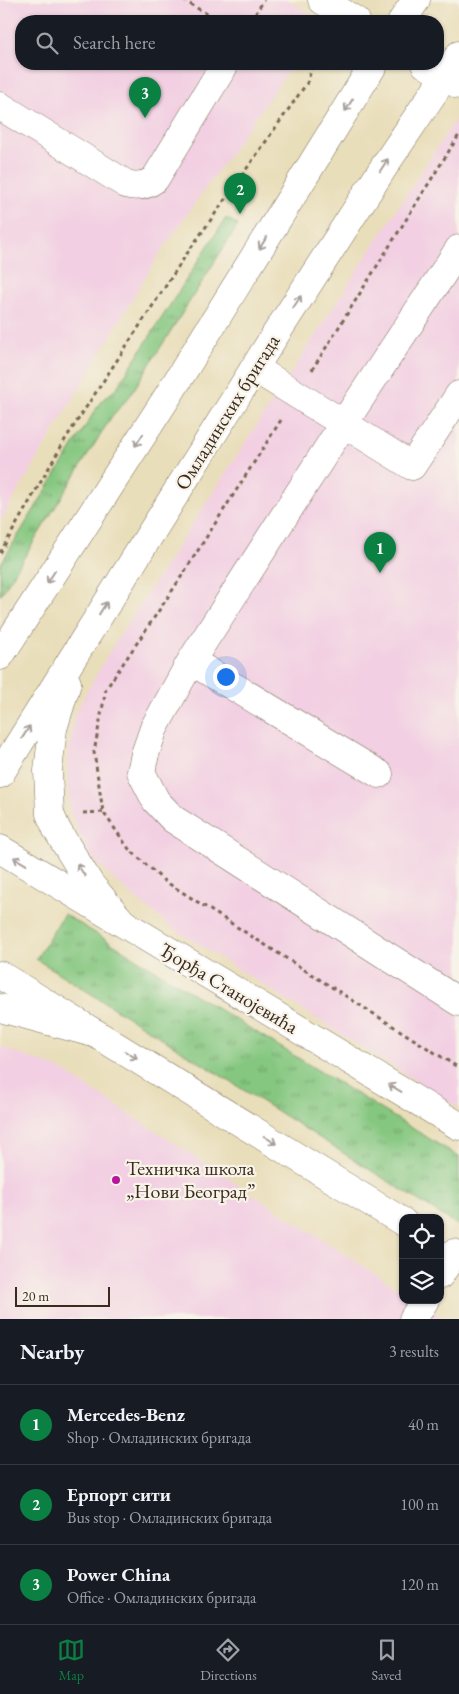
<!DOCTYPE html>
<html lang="en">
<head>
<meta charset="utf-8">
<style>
  body { margin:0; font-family:"EB Garamond",serif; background:#242831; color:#f1f3f6 }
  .controls { position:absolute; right:15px; bottom:15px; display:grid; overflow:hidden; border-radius:10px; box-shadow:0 1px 4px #0004 }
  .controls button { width:45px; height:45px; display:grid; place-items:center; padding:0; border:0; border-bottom:1px solid #363941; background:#171b24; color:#f1f3f6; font:25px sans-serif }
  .scale { position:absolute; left:15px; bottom:12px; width:95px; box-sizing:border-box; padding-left:5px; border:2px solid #3b2a1e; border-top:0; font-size:14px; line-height:18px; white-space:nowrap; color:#3b2a1e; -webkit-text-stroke:4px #f7f3e8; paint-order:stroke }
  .you { position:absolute; left:225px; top:676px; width:18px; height:18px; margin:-12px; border:4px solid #fff; border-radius:50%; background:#1a73e8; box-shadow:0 0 0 8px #1a73e833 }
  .badge { display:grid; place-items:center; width:32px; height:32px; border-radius:50%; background:#0b8043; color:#fff; font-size:16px; font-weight:700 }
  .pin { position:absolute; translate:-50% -41px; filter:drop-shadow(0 1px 2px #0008) }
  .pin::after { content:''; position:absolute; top:26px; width:18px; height:15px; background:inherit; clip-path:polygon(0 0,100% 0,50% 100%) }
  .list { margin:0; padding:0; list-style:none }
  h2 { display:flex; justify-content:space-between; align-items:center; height:65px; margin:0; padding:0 20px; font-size:21px }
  h2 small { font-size:16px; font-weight:400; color:#9ea1a6 }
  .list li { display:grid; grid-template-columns:32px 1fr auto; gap:15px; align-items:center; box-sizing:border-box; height:80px; padding:0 20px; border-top:1px solid #363941 }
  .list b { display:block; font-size:19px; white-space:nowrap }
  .list p { margin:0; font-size:16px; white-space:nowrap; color:#9ea1a6 }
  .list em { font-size:16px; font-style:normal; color:#9ea1a6 }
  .icon { flex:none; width:28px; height:28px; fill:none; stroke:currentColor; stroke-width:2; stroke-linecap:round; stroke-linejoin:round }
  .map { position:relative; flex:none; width:459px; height:1319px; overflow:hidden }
  .search { position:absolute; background:#171b24; box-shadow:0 1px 4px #0004; left:15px; right:15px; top:15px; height:55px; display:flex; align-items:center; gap:12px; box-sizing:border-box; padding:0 18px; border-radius:20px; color:#9ea1a6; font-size:19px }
  .sheet { height:305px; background:#171b24 }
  nav { display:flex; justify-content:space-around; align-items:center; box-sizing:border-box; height:70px; border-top:1px solid #363941; background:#171b24; font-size:14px; color:#9ea1a6 }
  nav a { display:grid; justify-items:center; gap:2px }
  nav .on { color:#0b8043 }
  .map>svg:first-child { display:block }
  .built { fill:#f2cfe2 }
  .grass { fill:url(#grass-tufts); stroke:#60784f }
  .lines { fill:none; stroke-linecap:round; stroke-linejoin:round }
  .minor-casing { stroke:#786955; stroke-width:29 }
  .major-casing { stroke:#786955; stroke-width:29 }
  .path { stroke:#786955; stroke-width:3; stroke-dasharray:4 4; stroke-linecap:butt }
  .minor { stroke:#fff; stroke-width:28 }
  .major { stroke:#fff; stroke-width:28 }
  .oneway { stroke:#a79f9a }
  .poi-dot { fill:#b5179e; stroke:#f7f3e8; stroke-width:2 }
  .labels { text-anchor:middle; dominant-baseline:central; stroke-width:4.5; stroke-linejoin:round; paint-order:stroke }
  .street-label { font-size:20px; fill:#3b2a1e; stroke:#f7f3e8 }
  .poi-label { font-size:20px; fill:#3b2a1e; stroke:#f7f3e8; text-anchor:start }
</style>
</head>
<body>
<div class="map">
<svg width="459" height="1319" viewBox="0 0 459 1319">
  <defs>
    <pattern id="grass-tufts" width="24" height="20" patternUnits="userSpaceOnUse" patternTransform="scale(1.25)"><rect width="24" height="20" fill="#85c780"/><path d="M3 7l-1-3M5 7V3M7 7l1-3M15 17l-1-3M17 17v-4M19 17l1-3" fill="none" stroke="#6ea268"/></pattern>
  </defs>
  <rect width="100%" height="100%" fill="#f7f3e8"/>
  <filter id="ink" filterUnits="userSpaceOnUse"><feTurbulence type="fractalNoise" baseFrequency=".02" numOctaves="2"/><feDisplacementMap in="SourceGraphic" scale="10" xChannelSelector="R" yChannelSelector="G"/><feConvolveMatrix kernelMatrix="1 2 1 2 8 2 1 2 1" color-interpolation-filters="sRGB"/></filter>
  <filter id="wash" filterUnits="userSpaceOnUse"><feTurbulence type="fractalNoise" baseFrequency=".0096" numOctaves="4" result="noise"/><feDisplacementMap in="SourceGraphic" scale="20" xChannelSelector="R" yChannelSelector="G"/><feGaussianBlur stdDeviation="1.12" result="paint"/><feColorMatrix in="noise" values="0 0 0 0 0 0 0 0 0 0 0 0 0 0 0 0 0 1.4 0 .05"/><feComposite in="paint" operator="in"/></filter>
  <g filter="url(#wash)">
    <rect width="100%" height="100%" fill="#e9deba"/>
    <path class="built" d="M0,0H288L323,21H21V64H293L159,254L0,522Z
      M459,114V1108L171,927L122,887L89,855L70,812L67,764L75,713L108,654Z
      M0,1047L60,1069L403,1292V1300H416L445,1319H0Z"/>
    <path class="grass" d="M226,218L238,225L129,397L112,416L0,596V565L101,401L116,389Z
      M64,914L459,1157V1226L36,959Z"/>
  </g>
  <g filter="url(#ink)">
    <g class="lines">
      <defs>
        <path id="minor" d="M322,0L356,21
          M425,64L459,85
          M0,106L126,184C136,187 146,186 155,179L225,64
          M459,249L344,423L191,661L154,728L145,754L141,772L156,801L173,819L459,1002
          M254,368L412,466L459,395
          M191,661L379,774
          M0,849L459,1126
          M0,975L403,1222
          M440,1275L454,1253
          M413,1319L425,1300"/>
        <path id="major" d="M402,21L416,0
          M0,656L166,399L374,64
          M67,683L53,729L48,771L50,814L57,830L90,884L122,922
          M0,774L270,343L389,159L459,55
          M0,1008L97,1034"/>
      </defs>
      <use href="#minor" class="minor-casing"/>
      <use href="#major" class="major-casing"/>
      <path class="path" d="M183,0L219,21
        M251,21L264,0
        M312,370L459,135
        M281,420L174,588L106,689L94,752L103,812L129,849L163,880L459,1068
        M0,553L66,438L186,255L307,83L313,64
        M83,813L103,812"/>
      <use href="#minor" class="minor"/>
      <use href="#major" class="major"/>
    </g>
    <defs><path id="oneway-shaft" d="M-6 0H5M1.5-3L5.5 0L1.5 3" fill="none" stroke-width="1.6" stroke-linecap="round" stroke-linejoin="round" transform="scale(1.25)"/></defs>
    <g class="oneway">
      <use href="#oneway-shaft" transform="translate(349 105) rotate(122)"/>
      <use href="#oneway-shaft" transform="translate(384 165) rotate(-57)"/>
      <use href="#oneway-shaft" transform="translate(263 243) rotate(122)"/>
      <use href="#oneway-shaft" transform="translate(297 302) rotate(-57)"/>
      <use href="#oneway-shaft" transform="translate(139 440) rotate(123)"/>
      <use href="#oneway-shaft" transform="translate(51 577) rotate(123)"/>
      <use href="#oneway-shaft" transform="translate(103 608) rotate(-58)"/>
      <use href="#oneway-shaft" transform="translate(26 732) rotate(-58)"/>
      <use href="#oneway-shaft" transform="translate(20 861) rotate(-149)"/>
      <use href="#oneway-shaft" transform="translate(81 870) rotate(-123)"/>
      <use href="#oneway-shaft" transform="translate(131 1055) rotate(32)"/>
      <use href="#oneway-shaft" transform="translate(395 1088) rotate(-149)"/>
      <use href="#oneway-shaft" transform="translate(270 1140) rotate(32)"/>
    </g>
  </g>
  <circle class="poi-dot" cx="116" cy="1180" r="5"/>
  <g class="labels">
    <g class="street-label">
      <text transform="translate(227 412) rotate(-58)">Омладинских бригада</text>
      <text transform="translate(229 988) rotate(31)">Ђорђа Станојевића</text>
    </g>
    <g class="poi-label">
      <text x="126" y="1168">Техничка школа<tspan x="126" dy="23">„Нови Београд”</tspan></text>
    </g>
  </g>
</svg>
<div class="controls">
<button><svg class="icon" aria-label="locate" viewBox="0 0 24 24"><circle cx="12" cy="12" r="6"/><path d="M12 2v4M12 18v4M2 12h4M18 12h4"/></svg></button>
<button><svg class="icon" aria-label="layers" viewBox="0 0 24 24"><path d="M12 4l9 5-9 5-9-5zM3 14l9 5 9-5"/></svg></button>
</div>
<div class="scale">20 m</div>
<div class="you"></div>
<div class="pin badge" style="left:380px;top:573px">1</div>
<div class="pin badge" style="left:240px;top:214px">2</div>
<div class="pin badge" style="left:145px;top:118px">3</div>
<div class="search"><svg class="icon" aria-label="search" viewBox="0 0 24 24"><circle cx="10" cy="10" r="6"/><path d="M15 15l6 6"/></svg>Search here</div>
</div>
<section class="sheet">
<h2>Nearby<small>3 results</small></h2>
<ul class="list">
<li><span class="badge">1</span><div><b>Mercedes-Benz</b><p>Shop · Омладинских бригада</p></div><em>40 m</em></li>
<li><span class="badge">2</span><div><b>Ерпорт сити</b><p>Bus stop · Омладинских бригада</p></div><em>100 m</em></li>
<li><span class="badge">3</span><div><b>Power China</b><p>Office · Омладинских бригада</p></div><em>120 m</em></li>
</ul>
</section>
<nav>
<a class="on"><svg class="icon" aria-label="map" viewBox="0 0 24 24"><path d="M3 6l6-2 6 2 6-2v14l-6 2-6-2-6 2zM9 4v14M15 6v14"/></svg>Map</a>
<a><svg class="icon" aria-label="directions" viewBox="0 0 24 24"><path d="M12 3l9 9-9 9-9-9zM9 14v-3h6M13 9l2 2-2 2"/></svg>Directions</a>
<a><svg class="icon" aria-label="saved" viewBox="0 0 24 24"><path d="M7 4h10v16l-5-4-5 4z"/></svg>Saved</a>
</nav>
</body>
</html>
